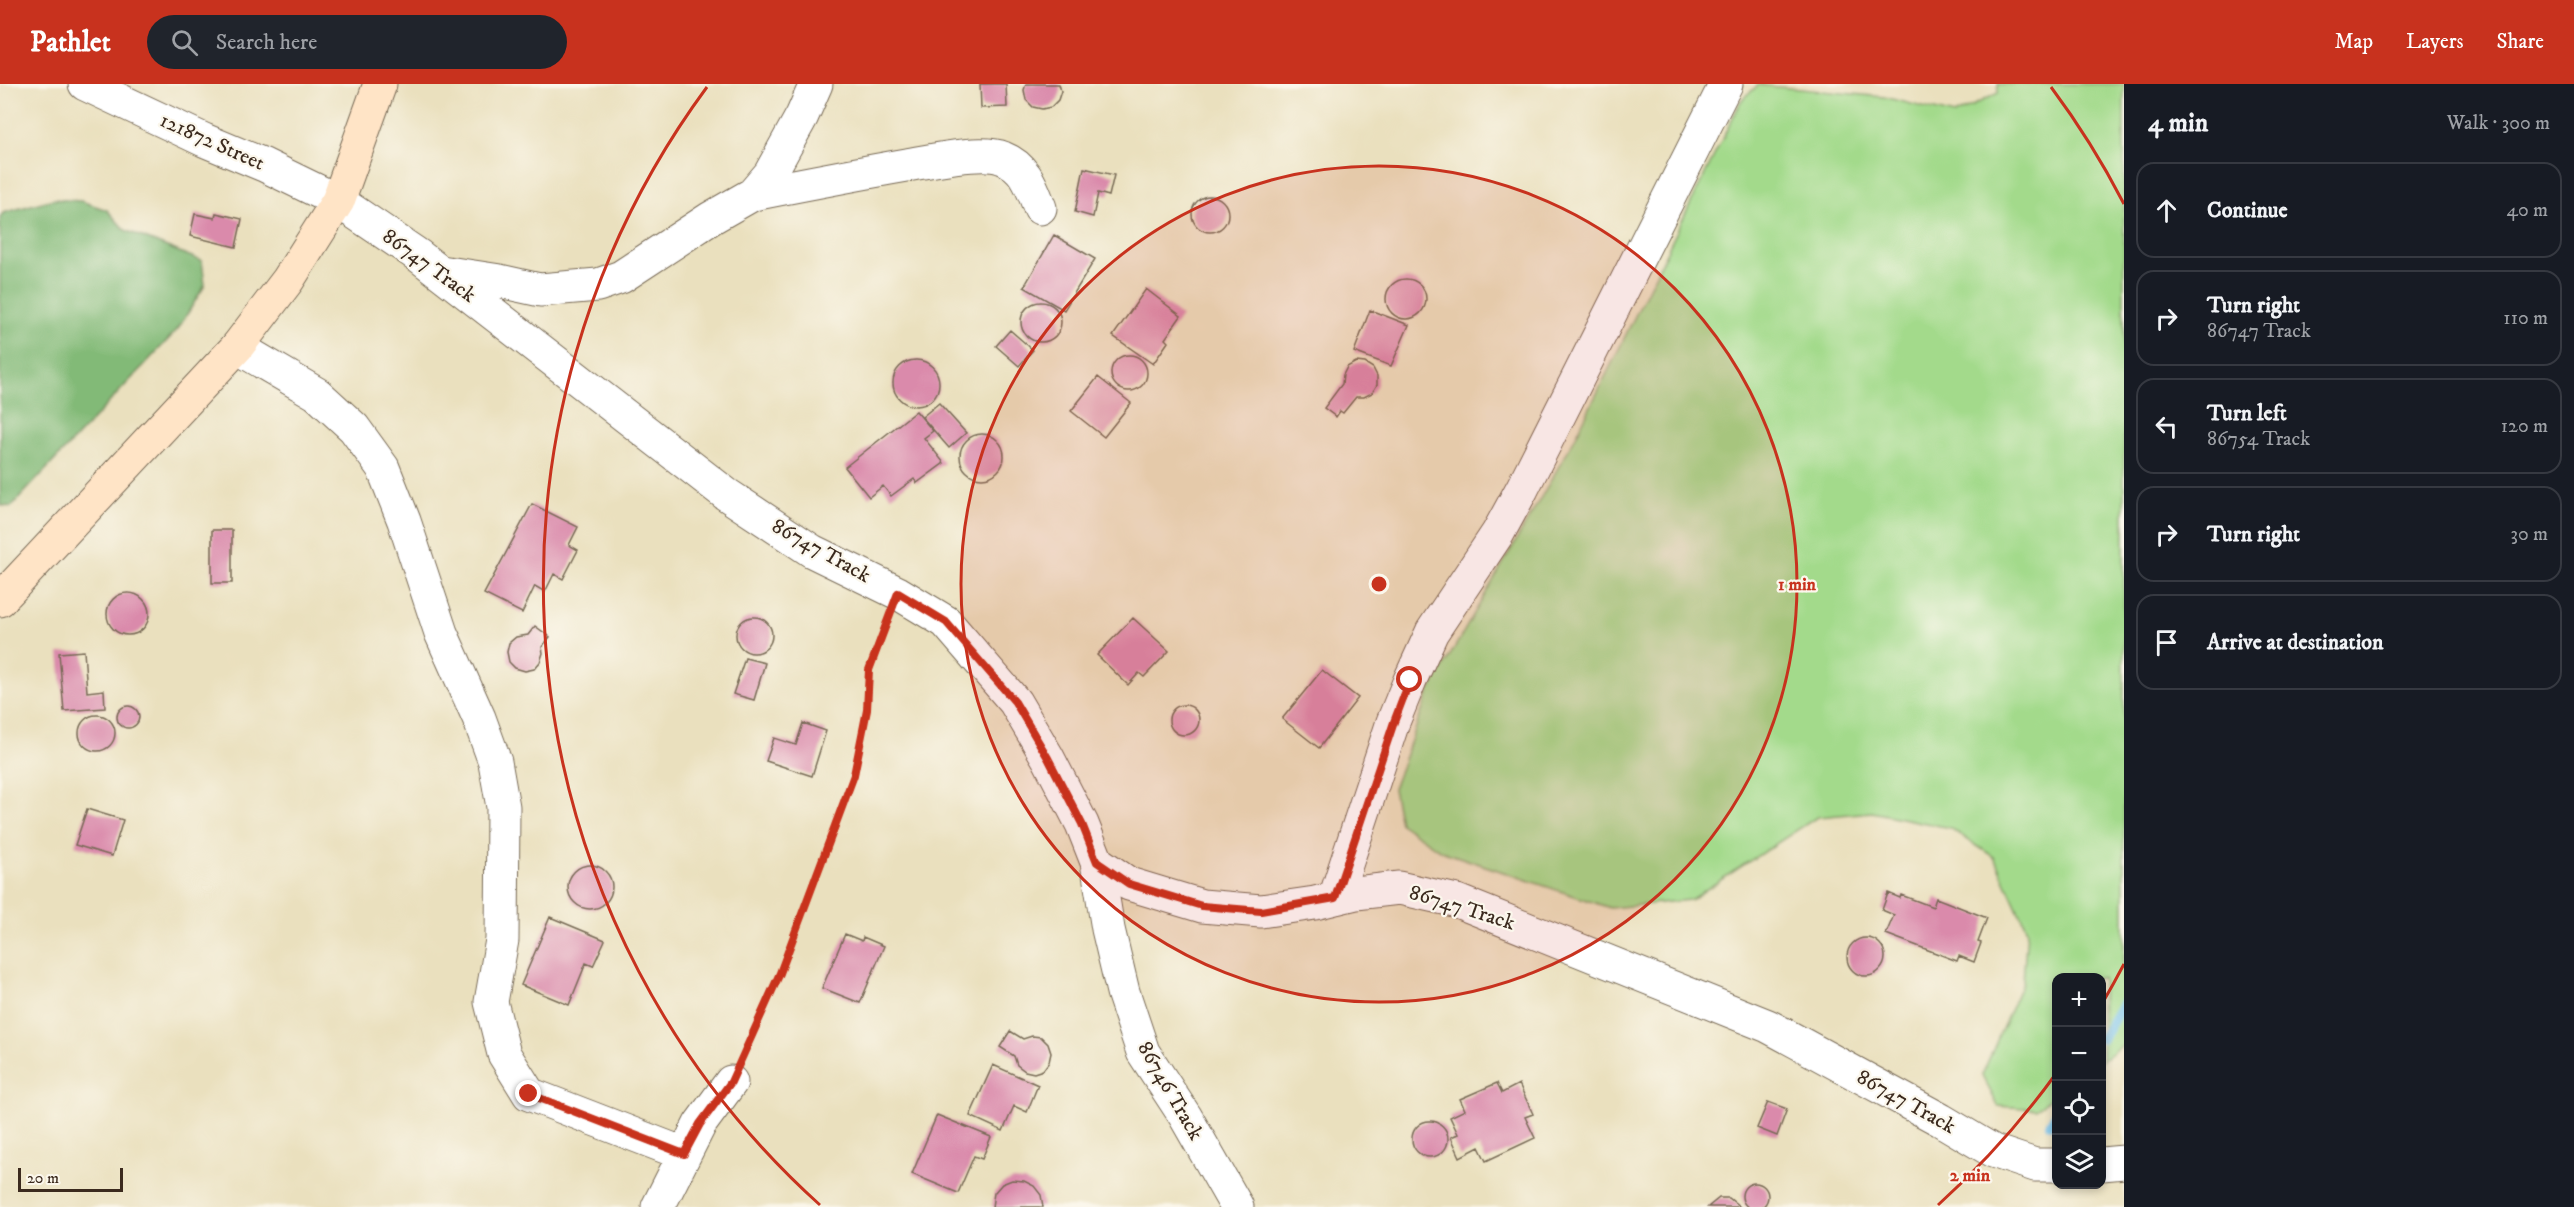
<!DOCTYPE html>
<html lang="en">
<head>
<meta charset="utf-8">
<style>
  body { margin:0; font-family:"IM FELL DW Pica",serif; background:#20242c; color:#f1f3f6 }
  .controls { position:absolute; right:18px; bottom:18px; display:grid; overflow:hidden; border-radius:12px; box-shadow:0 3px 9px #0003 }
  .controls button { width:54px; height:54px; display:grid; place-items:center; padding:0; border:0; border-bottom:2px solid #363941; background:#171b24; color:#f1f3f6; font:30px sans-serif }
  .scale { position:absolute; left:18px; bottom:15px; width:105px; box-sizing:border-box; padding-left:6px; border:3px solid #3b2a1e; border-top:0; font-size:16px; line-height:21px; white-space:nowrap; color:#3b2a1e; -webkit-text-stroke:4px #fbf7ec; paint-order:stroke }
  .stop { position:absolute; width:18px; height:18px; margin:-14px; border:4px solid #c8321e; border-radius:50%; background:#fff }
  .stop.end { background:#c8321e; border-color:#fff; box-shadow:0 2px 6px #0008 }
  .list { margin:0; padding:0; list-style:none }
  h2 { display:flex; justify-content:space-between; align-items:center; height:78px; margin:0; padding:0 24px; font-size:26px }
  h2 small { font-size:20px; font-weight:400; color:#9ea1a6 }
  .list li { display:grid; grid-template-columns:39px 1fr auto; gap:18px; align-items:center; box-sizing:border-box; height:96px; margin:0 12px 12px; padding:0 12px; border:2px solid #363941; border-radius:18px }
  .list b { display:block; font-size:22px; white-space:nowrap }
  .list p { margin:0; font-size:20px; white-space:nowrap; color:#9ea1a6 }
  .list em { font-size:20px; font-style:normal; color:#9ea1a6 }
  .icon { flex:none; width:33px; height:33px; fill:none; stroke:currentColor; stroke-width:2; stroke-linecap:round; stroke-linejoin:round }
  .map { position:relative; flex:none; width:2124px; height:1123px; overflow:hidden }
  header { display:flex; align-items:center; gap:36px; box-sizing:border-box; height:84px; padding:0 30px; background:#c8321e; color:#fff }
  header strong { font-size:28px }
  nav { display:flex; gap:33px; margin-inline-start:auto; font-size:21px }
  .search { width:420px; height:54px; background:#20242c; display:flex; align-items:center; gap:15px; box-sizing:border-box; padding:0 21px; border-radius:33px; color:#9ea1a6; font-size:22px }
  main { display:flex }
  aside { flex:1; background:#171b24 }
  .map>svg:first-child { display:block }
  .green { fill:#a3da8b; stroke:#6f8254; stroke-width:1.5 }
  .forest { fill:#82ba77; stroke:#5e724a; stroke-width:1.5 }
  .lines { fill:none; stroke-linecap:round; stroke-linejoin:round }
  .stream { stroke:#6fc0eb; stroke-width:10 }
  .building { fill:#da8aab }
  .street-casing { stroke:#786a56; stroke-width:35 }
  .secondary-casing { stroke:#786a56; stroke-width:35 }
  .path { stroke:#786a56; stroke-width:4; stroke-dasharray:4.5 4.5; stroke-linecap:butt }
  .street { stroke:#fff; stroke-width:33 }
  .secondary { stroke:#ffe4c6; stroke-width:33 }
  .route { stroke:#c8321e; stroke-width:8 }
  .ring { fill:none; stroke:#c8321e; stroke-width:3 }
  .labels { text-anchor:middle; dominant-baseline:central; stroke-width:4.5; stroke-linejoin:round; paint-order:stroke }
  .street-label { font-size:21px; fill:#3b2a1e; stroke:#fbf7ec }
  .centre { fill:#c8321e; stroke:#fbf7ec; stroke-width:3 }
  .ring-label { font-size:18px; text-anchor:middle; font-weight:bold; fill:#c8321e; stroke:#fbf7ec; stroke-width:4.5; stroke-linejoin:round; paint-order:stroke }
</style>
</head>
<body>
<header>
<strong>Pathlet</strong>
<div class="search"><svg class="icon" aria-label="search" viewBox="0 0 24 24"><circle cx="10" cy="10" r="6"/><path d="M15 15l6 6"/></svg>Search here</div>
<nav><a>Map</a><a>Layers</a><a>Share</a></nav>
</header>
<main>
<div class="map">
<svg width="2124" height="1123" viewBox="0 0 2124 1123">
  <rect width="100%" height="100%" fill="#fbf7ec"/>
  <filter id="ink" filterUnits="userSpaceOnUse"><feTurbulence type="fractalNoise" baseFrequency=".0167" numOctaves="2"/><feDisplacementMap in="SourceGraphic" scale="12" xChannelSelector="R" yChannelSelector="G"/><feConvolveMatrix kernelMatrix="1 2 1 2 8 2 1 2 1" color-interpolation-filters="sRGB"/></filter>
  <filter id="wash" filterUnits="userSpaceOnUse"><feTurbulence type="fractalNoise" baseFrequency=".008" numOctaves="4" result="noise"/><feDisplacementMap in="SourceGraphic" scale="24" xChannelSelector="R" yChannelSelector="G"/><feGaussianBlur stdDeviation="1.35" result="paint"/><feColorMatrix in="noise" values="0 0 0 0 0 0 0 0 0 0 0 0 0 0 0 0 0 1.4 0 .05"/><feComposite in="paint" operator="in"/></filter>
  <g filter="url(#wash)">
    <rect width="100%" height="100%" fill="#eae0be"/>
    <path class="green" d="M1998,0H2124V960L2102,977V894H2056V1010L2036,1025L1998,1022L1982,991L2023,897L2027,846L1994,773L1950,744L1872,728L1817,733L1690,816L1610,824L1441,767L1400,739L1393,705L1429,608L1574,356L1741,17L1758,1L1884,13L1954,31L1998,9Z"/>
    <path class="forest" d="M53,115L81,117L107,126L125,146L202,177L205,201L178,245L11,423L0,421V133L3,129Z"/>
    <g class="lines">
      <path class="stream" d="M2102,955L2124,918
        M2050,1040L2056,1030"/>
    </g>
    <g id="blocks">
      <path class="building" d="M980,0H1006L1007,23L981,24Z
        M1026,0H1059L1061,7L1058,16L1051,23L1042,25L1033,23L1026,16L1024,6Z
        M1084,84L1114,91L1109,112L1098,109L1093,133L1075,128Z
        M1192 130a18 18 0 1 1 36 0a18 18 0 1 1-36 0Z
        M216,129L242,135L236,163L190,152L195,130L215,134Z
        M1054,151L1095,175L1064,226L1024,203Z
        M1386 215a20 20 0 1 1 40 0a20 20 0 1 1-40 0Z
        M1146,205L1181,232L1165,255L1168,258L1153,280L1113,252Z
        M1021 238a20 20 0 1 1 40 0a20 20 0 1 1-40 0Z
        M1370,226L1409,241L1391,282L1354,268Z
        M1010,246L1033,266L1019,282L996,262Z
        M1111 289a18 18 0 1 1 36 0a18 18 0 1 1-36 0Z
        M893 299a23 23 0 1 1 46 0a23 23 0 1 1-46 0Z
        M1356,278L1365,279L1373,284L1377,292V301L1372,309L1364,313H1356L1343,329L1340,327L1336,333L1324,324L1342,300L1343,291L1347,283Z
        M1098,293L1131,319L1104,353L1071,327Z
        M939,319L966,349L949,364L922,333Z
        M916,327L933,347L924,354L944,379L917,399L914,395L891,412L883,402L869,413L845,383Z
        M960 372a22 22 0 1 1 44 0a22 22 0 1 1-44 0Z
        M532,420L578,443L569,461L578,466L563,495L554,490L545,508L535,502L522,529L484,510Z
        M212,446H232V499H212Z
        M107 530a21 21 0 1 1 42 0a21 21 0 1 1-42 0Z
        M736 551a18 18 0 1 1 36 0a18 18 0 1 1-36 0Z
        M1133,534L1169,567L1144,593L1139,589L1128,601L1097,571Z
        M535,542L550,553L542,563L543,569L540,578L534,585L525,587L515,584L509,578L507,568L509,559L516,553L528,551Z
        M84,567L87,608L104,606L105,624L64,627L59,569Z
        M745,574L765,579L754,616L733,610Z
        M1322,586L1358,614L1319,664L1282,635Z
        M1169 636a15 15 0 1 1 30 0a15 15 0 1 1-30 0Z
        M117 633a11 11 0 1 1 22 0a11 11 0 1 1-22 0Z
        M79 649a18 18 0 1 1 36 0a18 18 0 1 1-36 0Z
        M803,639L826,647L812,692L766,677L774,654L796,661Z
        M87,725L123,736L112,772L75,761Z
        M568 803a22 22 0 1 1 44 0a22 22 0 1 1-44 0Z
        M1888,809L1900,814L1901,811L1933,823L1936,814L1987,834L1978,858L1981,859L1974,878L1959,872L1957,877L1886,850L1894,831L1882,826Z
        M550,833L605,856L593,882L586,879L569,921L521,901Z
        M845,850L862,857L863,853L884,862L860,919L822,904Z
        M1847 873a19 19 0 1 1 38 0a19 19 0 1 1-38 0Z
        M1010,947L1023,955L1032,952L1041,953L1048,960L1051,969L1049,978L1043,986L1034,989L1025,987L1017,981L1014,972L1000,963Z
        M993,981L1038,1001L1027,1028L1014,1022L1003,1047L970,1032Z
        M1497,999L1502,1009L1519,1000L1533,1030L1525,1033L1535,1054L1486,1077L1479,1063L1460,1073L1451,1053L1458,1050L1450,1033L1465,1026L1460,1015Z
        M1768,1018L1787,1025L1777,1052L1757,1044Z
        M937,1031L991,1053L982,1075L974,1072L958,1109L912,1090Z
        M1412 1055a18 18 0 1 1 36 0a18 18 0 1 1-36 0Z
        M1012,1096L1024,1097L1034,1102L1041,1111L1043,1123H992L994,1109L1002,1100Z
        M1742 1112a13 13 0 1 1 26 0a13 13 0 1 1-26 0Z
        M1719,1114H1729L1740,1123H1708Z"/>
    </g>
  </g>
  <g filter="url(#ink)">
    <use href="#blocks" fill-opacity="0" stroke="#786a56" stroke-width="1.5"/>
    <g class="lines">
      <defs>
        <path id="street" d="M85,0L204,56L264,81L338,117L419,172L726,410L812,467L898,509L946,538L1015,618L1048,674L1082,740L1097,778L1108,845L1123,908L1143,968L1185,1032L1237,1123
          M753,110C804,100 855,90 907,81C931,77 982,65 1003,74C1026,83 1032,104 1040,124
          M441,188L500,197L540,206L598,201L621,193L711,134L753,110L770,90L802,32L816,0
          M237,263L317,310L354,344L383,384L404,437L441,549L479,634L495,678L503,723L502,856L491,918L504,970L529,1010L684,1070
          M1097,778L1129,800L1202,822L1261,827L1315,819L1356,809L1399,804L1457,817L1768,942L1941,1036L1993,1067L2035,1081H2056
          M1335,814L1393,638L1410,596L1432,548L1498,449L1522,405L1726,0
          M2102,1080L2124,1078
          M658,1123L700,1040L731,998"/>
        <path id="secondary" d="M0,516L237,263L288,196L338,117L380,0"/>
      </defs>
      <use href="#street" class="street-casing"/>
      <use href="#secondary" class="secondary-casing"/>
      <path class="path" d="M745,967L780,889L854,691L867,626L869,586L886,541"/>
      <use href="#street" class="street"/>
      <use href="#secondary" class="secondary"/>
    </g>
  </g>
  <g class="lines" filter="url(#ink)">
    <path class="route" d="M529,1010L684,1070L700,1040L731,998L780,889L854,691L867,626L869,586L898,509L946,538L1015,618L1048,674L1082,740L1097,778L1129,800L1202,822L1261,827L1335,814L1394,638L1410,596"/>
  </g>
  <circle cx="1379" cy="500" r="418" fill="#c8321e" fill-opacity=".12"/>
  <g class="ring">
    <circle cx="1379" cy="500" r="418"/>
    <path d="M2124 880A836 836 0 0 1 2103 918M2055 991A836 836 0 0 1 1938 1121M820 1121A836 836 0 0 1 707 3M2051 3A836 836 0 0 1 2124 120"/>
  </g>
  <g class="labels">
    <g class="street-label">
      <text transform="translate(212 58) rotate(24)">121872 Street</text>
      <text transform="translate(429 182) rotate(36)">86747 Track</text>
      <text transform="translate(821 467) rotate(29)">86747 Track</text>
      <text transform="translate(1462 824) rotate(17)">86747 Track</text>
      <text transform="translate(1170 1007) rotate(60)">86746 Track</text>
      <text transform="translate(1906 1018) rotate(29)">86747 Track</text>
    </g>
  </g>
  <circle cx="1379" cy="500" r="9" class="centre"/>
  <g class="ring-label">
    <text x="1797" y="506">1 min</text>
    <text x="1970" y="1097">2 min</text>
  </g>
</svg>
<div class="controls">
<button>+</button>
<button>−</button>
<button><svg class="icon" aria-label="locate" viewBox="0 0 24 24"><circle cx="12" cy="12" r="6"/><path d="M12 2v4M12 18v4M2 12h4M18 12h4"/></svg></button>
<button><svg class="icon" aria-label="layers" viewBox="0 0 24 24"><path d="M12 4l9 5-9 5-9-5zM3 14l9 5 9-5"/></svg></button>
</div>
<div class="scale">20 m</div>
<div class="stop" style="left:1410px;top:596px"></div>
<div class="stop end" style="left:529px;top:1010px"></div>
</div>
<aside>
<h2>4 min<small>Walk · 300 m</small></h2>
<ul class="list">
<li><svg class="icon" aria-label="ahead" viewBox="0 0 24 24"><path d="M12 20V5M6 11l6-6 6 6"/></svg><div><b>Continue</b></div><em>40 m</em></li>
<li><svg class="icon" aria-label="right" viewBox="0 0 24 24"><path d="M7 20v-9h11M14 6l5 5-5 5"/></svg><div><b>Turn right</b><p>86747 Track</p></div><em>110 m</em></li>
<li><svg class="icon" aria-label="left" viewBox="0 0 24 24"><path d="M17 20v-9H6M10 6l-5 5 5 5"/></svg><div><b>Turn left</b><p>86754 Track</p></div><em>120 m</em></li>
<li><svg class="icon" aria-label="right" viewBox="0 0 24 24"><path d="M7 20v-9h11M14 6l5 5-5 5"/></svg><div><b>Turn right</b></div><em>30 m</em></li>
<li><svg class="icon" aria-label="arrive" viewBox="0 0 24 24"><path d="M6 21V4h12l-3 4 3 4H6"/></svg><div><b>Arrive at destination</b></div></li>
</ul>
</aside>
</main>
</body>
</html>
